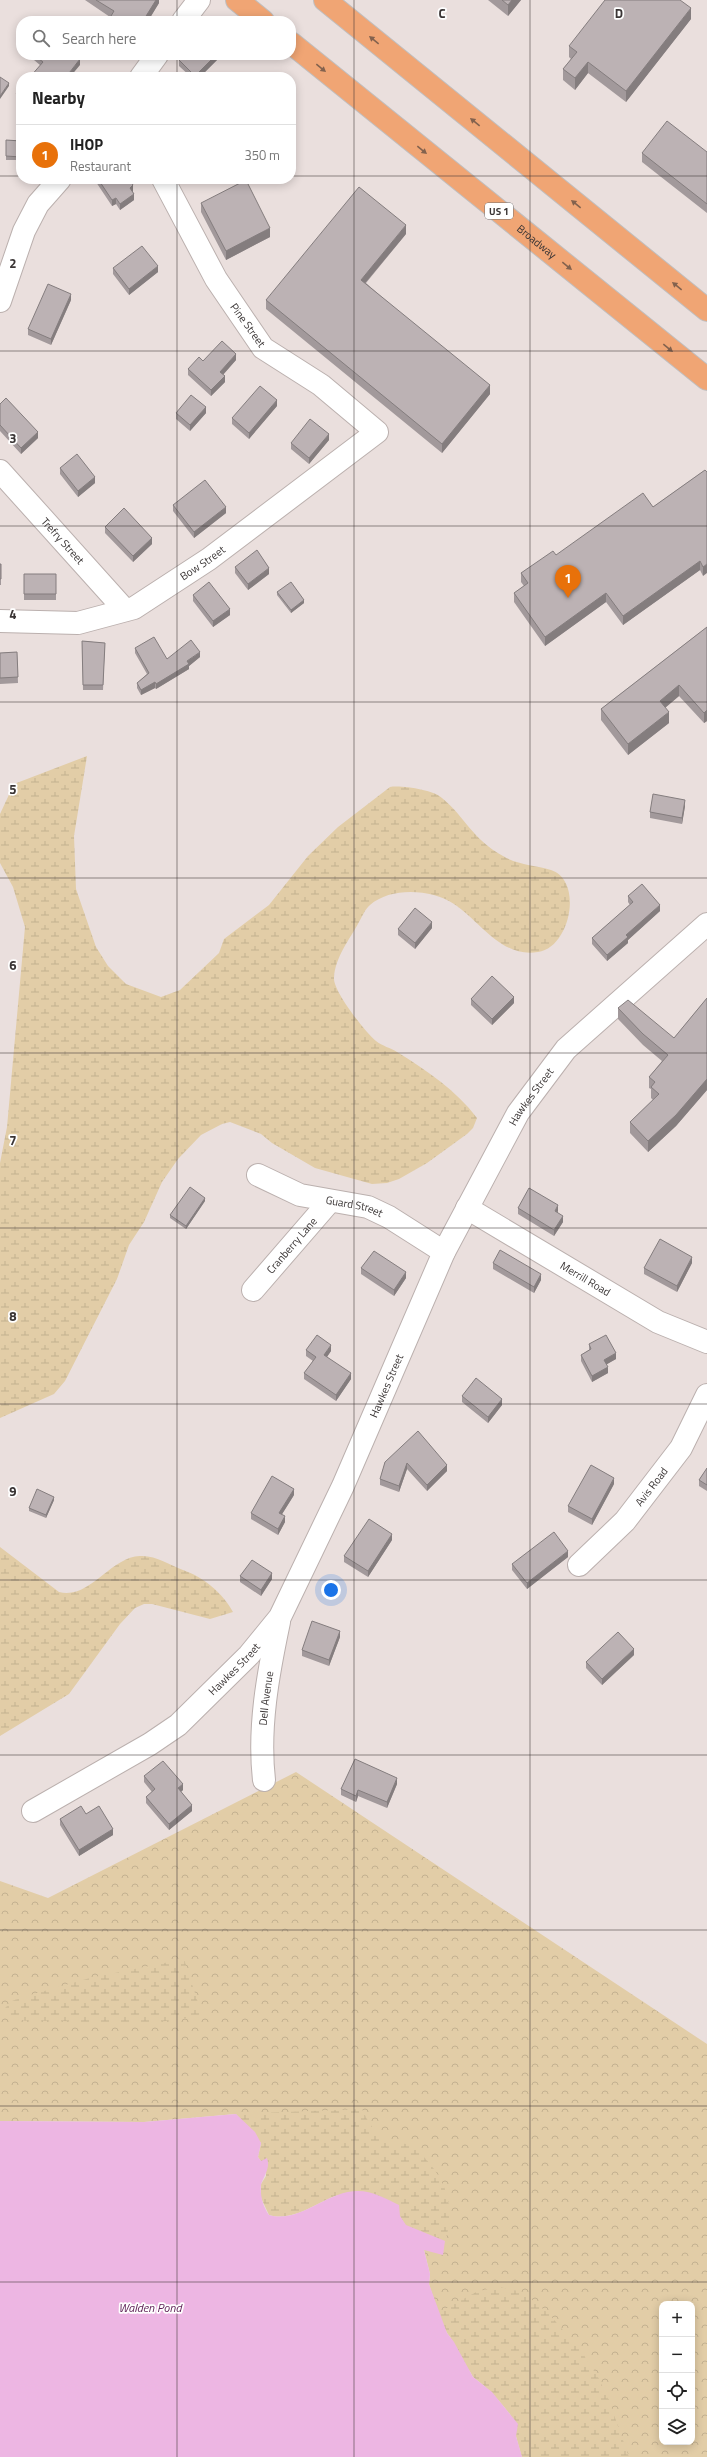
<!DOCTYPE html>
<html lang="en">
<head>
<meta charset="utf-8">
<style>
  body { margin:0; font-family:"Titillium Web",sans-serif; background:#f2f2f2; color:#222 }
  .controls { position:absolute; right:12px; bottom:12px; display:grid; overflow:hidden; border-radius:8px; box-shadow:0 2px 10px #0003 }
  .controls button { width:36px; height:36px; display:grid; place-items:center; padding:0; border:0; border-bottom:1px solid #e0e0e0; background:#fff; color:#222; font:20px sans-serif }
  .you { position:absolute; left:331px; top:1590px; width:14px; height:14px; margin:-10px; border:3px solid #fff; border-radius:50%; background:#1a73e8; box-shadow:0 0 0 6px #1a73e833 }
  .badge { display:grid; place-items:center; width:26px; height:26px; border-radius:50%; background:#1a73e8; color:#fff; font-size:13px; font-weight:700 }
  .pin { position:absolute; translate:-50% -33px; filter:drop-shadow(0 1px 2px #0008) }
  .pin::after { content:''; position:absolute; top:21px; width:14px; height:12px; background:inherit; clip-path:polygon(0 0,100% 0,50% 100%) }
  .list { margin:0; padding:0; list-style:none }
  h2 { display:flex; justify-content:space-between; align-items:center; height:52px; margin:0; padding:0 16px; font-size:17px }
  h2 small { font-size:13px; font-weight:400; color:#767676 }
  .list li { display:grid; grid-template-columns:26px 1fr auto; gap:12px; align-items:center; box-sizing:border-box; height:60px; padding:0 16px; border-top:1px solid #e0e0e0 }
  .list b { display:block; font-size:15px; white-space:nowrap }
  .list p { margin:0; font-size:13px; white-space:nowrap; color:#767676 }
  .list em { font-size:13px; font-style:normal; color:#767676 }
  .icon { flex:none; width:22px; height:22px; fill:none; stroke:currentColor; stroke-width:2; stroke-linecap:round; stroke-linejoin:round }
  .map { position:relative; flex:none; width:707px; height:2457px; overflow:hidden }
  .search { position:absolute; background:#fff; box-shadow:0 2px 10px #0003; left:16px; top:16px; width:280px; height:44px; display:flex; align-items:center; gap:10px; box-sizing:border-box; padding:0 14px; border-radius:16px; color:#767676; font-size:15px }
  .panel { position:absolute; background:#fff; box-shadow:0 2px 10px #0003; left:16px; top:72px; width:280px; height:112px; border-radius:16px }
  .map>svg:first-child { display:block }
  .forest { fill:url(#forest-crowns); fill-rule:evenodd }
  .wetland { fill:url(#wetland-marsh) }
  .water { fill:#edb6e3 }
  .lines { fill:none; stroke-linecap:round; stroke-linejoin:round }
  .minor-casing { stroke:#bbb0ae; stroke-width:24 }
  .highway-casing { stroke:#c0bebe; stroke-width:24 }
  .minor { stroke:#fff; stroke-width:22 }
  .highway { stroke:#f0a574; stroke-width:22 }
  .wall { fill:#a2999b }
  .shaded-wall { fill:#847d7e }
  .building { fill:#bcb2b4; stroke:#847d7e }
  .oneway { fill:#83624e }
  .grid { fill:none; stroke:#3a3535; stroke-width:1; stroke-opacity:0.55 }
  .labels { text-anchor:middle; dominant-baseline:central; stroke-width:3.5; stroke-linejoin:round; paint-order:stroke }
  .shield { fill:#fff; stroke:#757272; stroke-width:1 }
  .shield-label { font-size:10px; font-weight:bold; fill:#3a3535 }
  .street-label { font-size:11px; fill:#3a3535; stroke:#fff }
  .water-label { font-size:12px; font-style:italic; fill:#5a1b52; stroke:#fff }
  .grid-label { font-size:13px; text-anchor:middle; font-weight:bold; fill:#3a3535; stroke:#fff; stroke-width:3.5; stroke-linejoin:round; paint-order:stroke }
</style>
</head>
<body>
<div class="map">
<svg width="707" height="2457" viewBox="0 0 707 2457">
  <defs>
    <pattern id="forest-crowns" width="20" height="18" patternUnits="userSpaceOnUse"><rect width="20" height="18" fill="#e2cda7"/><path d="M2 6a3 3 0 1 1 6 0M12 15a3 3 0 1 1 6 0" fill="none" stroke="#c3b190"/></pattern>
    <pattern id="wetland-marsh" width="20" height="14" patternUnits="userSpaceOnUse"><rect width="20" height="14" fill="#e2cda7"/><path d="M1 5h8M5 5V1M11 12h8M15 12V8" fill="none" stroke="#c3b190"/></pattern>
  </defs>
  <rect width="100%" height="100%" fill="#eadfdd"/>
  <path class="forest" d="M296,1772L707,2044V2457H522L510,2412L465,2366L438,2313L429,2284L430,2274L424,2250L236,2114L144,2122L0,2121V1881L48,1898ZM662,2304H692V2442H662Z"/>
  <path class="wetland" d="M87,756L74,836L76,889L96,947L108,966L126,984L161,997L180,990L219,953L224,939L269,905L308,856L338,827L390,787C401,785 434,790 442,798C466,818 472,839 503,856C518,865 535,865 551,870C584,881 570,948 538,952C501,958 481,922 454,904C431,889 391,887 370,905C365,909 362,917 359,922C350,939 335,957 334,978C333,991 365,1032 376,1041C382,1046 391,1048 397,1052C426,1070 456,1090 477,1118L473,1128L467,1134L427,1163L399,1179L387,1183L372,1184L315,1168L272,1143L261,1134L230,1122L222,1124L201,1135L178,1159L162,1182L144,1222L129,1245L117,1279L65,1381L54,1394L0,1418V1163L7,1127L25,927L13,887L0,863V814L14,784Z
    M0,1547L59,1592C90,1600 110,1557 140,1556C156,1555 169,1565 183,1570C203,1577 223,1593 233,1612L210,1619L152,1604H144L135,1608L120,1624L69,1694L0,1736Z
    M184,1959L202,2015C157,2026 109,2023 62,2021C41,2020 22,2024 2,2015L5,2008L12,2001L23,1997L90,1978Z
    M362,2109C369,2124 377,2138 395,2142C400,2144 406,2143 410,2145C415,2147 420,2153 424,2157C447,2181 456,2210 445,2241L406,2225L400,2216L338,2195C315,2203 294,2222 269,2215L261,2198V2184L266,2176V2169L258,2157L261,2143L236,2114Z
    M499,2287L523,2292L549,2314L581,2351L598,2377L608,2398L629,2457H522L516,2436L518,2424L492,2392L473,2377L454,2342L447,2333L438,2313L478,2291Z"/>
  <path class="water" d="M236,2114L255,2132L261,2143L258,2157L261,2161L267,2158C271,2168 263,2177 261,2185C260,2196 263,2206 269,2215C300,2224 326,2191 358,2191C372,2191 387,2199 399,2205L400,2216L406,2225L445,2241L443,2255L424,2250L430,2274L429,2284L447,2333L454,2342L473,2377L492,2392L518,2424L516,2436L522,2457H0V2121L144,2122Z"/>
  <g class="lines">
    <defs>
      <g id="minor">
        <path d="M183,21L199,0"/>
        <path d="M141,77L157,55"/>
        <path d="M0,301L24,231L38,204L60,179"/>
        <path id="s1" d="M0,471L125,610"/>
        <path id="s2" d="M0,621L78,623L134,608L209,559L377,432L321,385L263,348L216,279L163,179"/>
        <path id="s3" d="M258,1175L300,1195L368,1207L389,1217L444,1252"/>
        <path id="s4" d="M467,1208L658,1322L707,1342"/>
        <path id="s5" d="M253,1290L330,1201"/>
        <path id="s6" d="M579,1565L625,1521L681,1448L707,1395"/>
        <path id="s7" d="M264,1780C258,1728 268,1674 279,1622"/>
        <path id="s8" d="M33,1811L150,1744L178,1725L249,1655L280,1617L343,1486L444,1252L518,1113L566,1049L707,924"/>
      </g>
      <g id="highway">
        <path d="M237,0L263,21"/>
        <path d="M325,0L707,310"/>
        <path id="s9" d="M291,43L707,379"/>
      </g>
    </defs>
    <use href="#minor" class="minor-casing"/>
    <use href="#highway" class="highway-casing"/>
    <use href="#minor" class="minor"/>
    <use href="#highway" class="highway"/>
  </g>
  <path class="wall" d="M85,0H159V3L148,21H108L110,17Z
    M488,0H521L508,16Z
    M691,19L626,102L588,73L575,90L563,80V69L571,59L569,57V46Z
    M34,55H75L80,65H40L34,60Z
    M218,55V59L200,77H191L179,66V60Z
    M21,88V105L16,100V94Z
    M6,140L21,141V160H6Z
    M707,152V213L642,162V153Z
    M94,179H129L133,191V192L134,200L120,210L116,204L112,206Z
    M201,203L270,237L226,260L201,212Z
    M406,234L366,283L490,394L442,453L266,309V300Z
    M113,268L158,272L129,295L113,274Z
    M71,300L51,345L28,335V329Z
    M236,360L223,375L225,382L211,396L188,375V369L203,361Z
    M0,404L38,438L21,454L0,431Z
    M277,406L249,439L232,424V418Z
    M176,413H206L190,431L176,419Z
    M329,440L309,464L291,449V443Z
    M60,468L95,483L78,497L60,474Z
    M705,470L703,576L700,570L623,625L606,602L545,646L514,602V593L524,586L521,582V573L653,507Z
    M173,505L226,513L194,538L173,511Z
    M105,527L152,544L133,562L105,533Z
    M0,564H1V585H0Z
    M235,567L269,574L248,590L235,573Z
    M24,574L56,594V600H24Z
    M277,592L304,603L291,613L277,595Z
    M193,595L230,615L213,627L193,601Z
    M707,627V721L704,723L679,696L665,708L669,723L628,755L601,720V709Z
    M82,641L105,643L103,690H83Z
    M135,648L167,659L200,657L189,666V669L156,689L155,688L141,695L137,688V683L147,674L135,653Z
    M17,652L18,683L0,684V653Z
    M685,806L682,824L650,818V812Z
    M628,896L660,911L628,940V943L607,961L592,944V938L630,905L628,902Z
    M432,928L415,949L398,935V929Z
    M707,998V1090L676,1126L648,1152L630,1133V1122L653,1100L651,1098V1089L649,1088V1077L662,1061L643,1045L618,1019V1008L674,1038Z
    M471,999L514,1003L492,1025L471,1005Z
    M205,1201L186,1229L170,1218V1215Z
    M518,1208L558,1211L557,1213L563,1222L554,1236L518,1214Z
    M493,1263L541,1280L534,1293L493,1269Z
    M692,1263L677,1292L644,1274V1268Z
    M361,1268L406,1278L394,1296L361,1274Z
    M589,1344L616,1359L606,1364L608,1373L592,1382L581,1361V1355L589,1350Z
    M306,1350L331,1351L327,1357L351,1379L336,1401L304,1379V1373L313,1361L306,1356Z
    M462,1396L502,1405L488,1423L462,1402Z
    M385,1462L447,1465V1471L427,1491L407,1469L399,1492L380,1485V1479Z
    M707,1468V1491L699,1486V1480Z
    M614,1484L592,1525L568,1512V1506Z
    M294,1495L282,1514L285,1522L278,1535L251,1519V1513Z
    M54,1500L46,1518L29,1511V1508Z
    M392,1540L368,1577L344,1562V1556Z
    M568,1557L527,1589L512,1570V1564Z
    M240,1576L272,1579L261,1596L240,1582Z
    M340,1637L329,1666L302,1656V1650Z
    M634,1655L602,1685L586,1668V1662Z
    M144,1776L183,1790L181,1792L192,1811L169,1830L146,1803V1797L152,1792L144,1782Z
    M397,1784L387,1808L358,1796L356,1802L341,1795V1789Z
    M86,1814L113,1835L79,1856L60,1825V1819Z"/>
  <path class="shaded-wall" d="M156,0H159V3L148,21H143Z
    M512,0H521L508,16V5Z
    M691,8V19L626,102V91Z
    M216,55H218V59L200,77H195V76Z
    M80,59V65L70,77H66Z
    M588,62V73L575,90V78Z
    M9,83V86L0,99V96Z
    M133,185V191L130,194V188Z
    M134,194V200L120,210V204Z
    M116,198V204L112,206V200Z
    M406,225V234L361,288V280Z
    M270,228V237L226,260V251Z
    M158,266V272L129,295V289Z
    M71,294V300L51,345V339Z
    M236,354V360L220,378V372Z
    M225,376V382L211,396V390Z
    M490,385V394L442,453V444Z
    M277,400V406L249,439V433Z
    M206,407V413L190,431V425Z
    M38,432V438L21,454V448Z
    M329,434V440L309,464V458Z
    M95,477V483L78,497V491Z
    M226,507V513L194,538V532Z
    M152,538V544L133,562V556Z
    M700,561V570L623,625V616Z
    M707,564V573L703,576V567Z
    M269,568V574L248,590V584Z
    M606,593V602L545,646V637Z
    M304,600V603L291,613V610Z
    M230,609V615L213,627V621Z
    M200,652V657L189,666V669L156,689V684Z
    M155,682V688L141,695V690Z
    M679,685V696L660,712V701Z
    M707,710V721L704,723V713Z
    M669,712V723L628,755V744Z
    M685,800V806L682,824V818Z
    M660,905V911L628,940V943L607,961V955L626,935Z
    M432,922V928L415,949V943Z
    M514,997V1003L492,1025V1019Z
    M707,1079V1090L676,1126L648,1152V1141Z
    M205,1198V1201L186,1229V1226Z
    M558,1205V1211L555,1217V1211Z
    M563,1216V1222L554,1236V1230Z
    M692,1257V1263L677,1292V1286Z
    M406,1272V1278L394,1296V1290Z
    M541,1274V1280L534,1293V1287Z
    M331,1345V1351L324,1361V1355Z
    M616,1353V1359L604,1366V1360Z
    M608,1367V1373L592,1382V1376Z
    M351,1373V1379L336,1401V1395Z
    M502,1399V1405L488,1423V1417Z
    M407,1463V1469L399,1492V1486Z
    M447,1465V1471L427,1491V1485Z
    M614,1478V1484L592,1525V1519Z
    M294,1489V1495L279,1519V1513Z
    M54,1497V1500L46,1518V1515Z
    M285,1516V1522L278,1535V1529Z
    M392,1534V1540L368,1577V1571Z
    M568,1551V1557L527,1589V1583Z
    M272,1573V1579L261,1596V1590Z
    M340,1631V1637L329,1666V1660Z
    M634,1649V1655L602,1685V1679Z
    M397,1778V1784L387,1808V1802Z
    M183,1784V1790L178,1794V1788Z
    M358,1790V1796L356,1802V1796Z
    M192,1805V1811L169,1830V1824Z
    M113,1829V1835L79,1856V1850Z"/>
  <path class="building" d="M96,0H156L143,21H108L114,11Z
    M502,0H512L508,5Z
    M605,0H680L691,8L626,91L588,62L575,78L563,69L577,52L569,46Z
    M34,55H75L80,59L66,77H30L43,62Z
    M184,55H216L195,76L179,60Z
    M0,77L9,83L0,96Z
    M21,88V99L16,94Z
    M667,121L707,152V204L642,153Z
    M6,140L21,141V157L6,156Z
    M98,179H129L133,185L130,188L134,194L120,204L116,198L112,200Z
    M246,180L270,228L226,251L201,203Z
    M359,187L406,225L361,280L490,385L442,444L266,300Z
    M142,246L158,266L129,289L113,268Z
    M48,284L71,294L51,339L28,329Z
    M222,341L236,354L220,372L225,376L211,390L188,369L199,357L203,361Z
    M260,386L277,400L249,433L232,418Z
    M191,395L206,407L190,425L176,413Z
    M6,398L38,432L21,448L0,425V404Z
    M310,419L329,434L309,458L291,443Z
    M77,454L95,477L78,491L60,468Z
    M705,470L707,472V564L703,567L700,561L623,616L606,593L545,637L514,593L528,583L521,573L553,551L556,555L643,493L653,507Z
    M205,480L226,507L194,532L173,505Z
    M124,508L152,538L133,556L105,527Z
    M257,550L269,568L248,584L235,567Z
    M0,564H1V579H0Z
    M24,574H56V594H24Z
    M209,582L230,609L213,621L193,595Z
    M291,582L304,600L291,610L277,592Z
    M707,627V710L704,713L679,685L660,701L669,712L628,744L601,709Z
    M154,637L167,659L191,640L200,652L187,661L189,664L156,684L155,682L141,690L137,683L149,673L135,648Z
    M82,641L105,643L103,685H83Z
    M17,652L18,677L0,678V653Z
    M653,794L685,800L682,818L650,812Z
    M642,884L660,905L626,935L628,937L607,955L592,938L633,902L628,896Z
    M415,908L432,922L415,943L398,929Z
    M492,976L514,997L492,1019L471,999Z
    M707,998V1079L676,1115L648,1141L630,1122L659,1094L651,1087L655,1082L649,1077L668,1055L643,1034L618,1008L628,1000L674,1038Z
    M190,1187L205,1198L186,1226L170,1215Z
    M529,1188L558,1205L555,1211L563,1216L554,1230L518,1208Z
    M660,1239L692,1257L677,1286L644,1268Z
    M500,1250L541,1274L534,1287L493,1263Z
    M374,1251L406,1272L394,1290L361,1268Z
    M317,1335L331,1345L324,1355L351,1373L336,1395L304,1373L316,1357L306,1350Z
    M606,1335L616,1353L604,1360L608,1367L592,1376L581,1355L591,1349L589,1344Z
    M476,1378L502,1399L488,1417L462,1396Z
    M418,1431L447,1465L427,1485L407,1463L399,1486L380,1479L385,1462Z
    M591,1465L614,1478L592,1519L568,1506Z
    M707,1468V1485L699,1480Z
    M272,1476L294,1489L279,1513L285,1516L278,1529L251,1513Z
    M37,1489L54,1497L46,1515L29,1508Z
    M369,1519L392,1534L368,1571L344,1556Z
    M554,1532L568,1551L527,1583L512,1564Z
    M252,1560L272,1573L261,1590L240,1576Z
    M312,1621L340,1631L329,1660L302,1650Z
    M618,1632L634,1649L602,1679L586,1662Z
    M355,1759L397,1778L387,1802L358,1790L356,1796L341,1789Z
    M163,1761L183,1784L178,1788L192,1805L169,1824L146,1797L155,1789L144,1776Z
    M81,1806L86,1814L99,1806L113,1829L79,1850L60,1819Z"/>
  <defs><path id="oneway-solid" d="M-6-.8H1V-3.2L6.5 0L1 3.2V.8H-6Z"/></defs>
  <g class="oneway">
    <use href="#oneway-solid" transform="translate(374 40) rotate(-141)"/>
    <use href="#oneway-solid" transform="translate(321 68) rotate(39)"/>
    <use href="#oneway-solid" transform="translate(475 122) rotate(-141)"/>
    <use href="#oneway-solid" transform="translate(422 150) rotate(39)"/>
    <use href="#oneway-solid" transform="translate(576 204) rotate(-141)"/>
    <use href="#oneway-solid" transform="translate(567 266) rotate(39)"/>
    <use href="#oneway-solid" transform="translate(677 286) rotate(-141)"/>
    <use href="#oneway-solid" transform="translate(668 348) rotate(39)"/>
  </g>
  <path class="grid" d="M177,0V21M354,0V2457M530,0V2457M177,55V77M0,176H21M291,176H707M177,179V2457M0,351H707M0,526H707M0,702H707M0,878H707M0,1053H707M0,1228H707M0,1404H707M0,1580H707M0,1755H707M0,1930H707M0,2106H707M0,2282H707"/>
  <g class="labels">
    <rect class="shield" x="485" y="203" width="28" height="16" rx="3"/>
    <g class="shield-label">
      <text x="499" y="211">US 1</text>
    </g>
    <g class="street-label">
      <text stroke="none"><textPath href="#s9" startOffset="316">Broadway</textPath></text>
      <text transform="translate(248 325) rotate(54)">Pine Street</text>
      <text stroke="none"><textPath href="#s1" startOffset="94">Trefry Street</textPath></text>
      <text stroke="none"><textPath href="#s2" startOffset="218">Bow Street</textPath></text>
      <text stroke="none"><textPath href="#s8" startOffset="896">Hawkes Street</textPath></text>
      <text stroke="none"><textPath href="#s3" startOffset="102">Guard Street</textPath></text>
      <text stroke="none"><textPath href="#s5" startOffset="59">Cranberry Lane</textPath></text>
      <text stroke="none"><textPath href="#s4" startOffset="138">Merrill Road</textPath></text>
      <text stroke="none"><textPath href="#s8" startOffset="572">Hawkes Street</textPath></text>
      <text stroke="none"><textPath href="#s6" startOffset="107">Avis Road</textPath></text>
      <text stroke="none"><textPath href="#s8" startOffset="248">Hawkes Street</textPath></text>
      <text stroke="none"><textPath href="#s7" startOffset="82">Dell Avenue</textPath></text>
    </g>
    <g class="water-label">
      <text x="150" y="2307">Walden Pond</text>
    </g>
  </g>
  <g class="grid-label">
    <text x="442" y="18">C</text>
    <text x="619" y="18">D</text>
    <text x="13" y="268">2</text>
    <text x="13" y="443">3</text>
    <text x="13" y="619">4</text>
    <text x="13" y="794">5</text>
    <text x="13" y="970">6</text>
    <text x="13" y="1145">7</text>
    <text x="13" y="1321">8</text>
    <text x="13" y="1496">9</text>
  </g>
</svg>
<div class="controls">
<button>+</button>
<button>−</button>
<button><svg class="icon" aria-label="locate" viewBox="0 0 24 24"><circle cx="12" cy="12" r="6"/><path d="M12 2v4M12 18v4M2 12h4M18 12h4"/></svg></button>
<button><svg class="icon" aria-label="layers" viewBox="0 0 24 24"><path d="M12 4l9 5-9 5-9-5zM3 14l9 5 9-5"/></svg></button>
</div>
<div class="you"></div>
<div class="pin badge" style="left:568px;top:598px;background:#e8710a">1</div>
<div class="search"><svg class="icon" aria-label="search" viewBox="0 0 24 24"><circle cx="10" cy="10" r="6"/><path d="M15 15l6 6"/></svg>Search here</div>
<section class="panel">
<h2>Nearby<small></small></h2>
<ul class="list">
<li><span class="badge" style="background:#e8710a">1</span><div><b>IHOP</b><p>Restaurant</p></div><em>350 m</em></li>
</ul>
</section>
</div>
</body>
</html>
